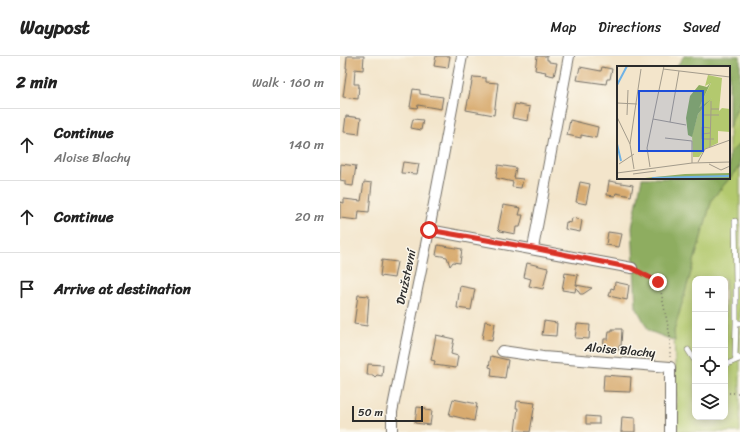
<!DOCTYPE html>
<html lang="en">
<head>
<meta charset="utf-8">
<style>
  body { margin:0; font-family:Sriracha,sans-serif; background:#f6f6f6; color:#222 }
  .controls { position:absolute; right:12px; bottom:12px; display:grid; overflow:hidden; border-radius:8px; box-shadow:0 2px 10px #0003 }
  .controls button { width:36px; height:36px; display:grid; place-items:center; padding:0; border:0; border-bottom:1px solid #e0e0e0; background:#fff; color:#222; font:20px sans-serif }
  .scale { position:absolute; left:12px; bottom:10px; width:71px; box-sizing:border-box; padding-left:4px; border:2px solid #2b2b2b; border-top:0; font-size:11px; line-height:14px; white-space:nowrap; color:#2b2b2b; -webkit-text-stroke:3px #fbf7ec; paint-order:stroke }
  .stop { position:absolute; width:12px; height:12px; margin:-9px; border:3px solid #d93025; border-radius:50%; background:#fff }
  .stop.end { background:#d93025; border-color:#fff; box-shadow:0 1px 4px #0008 }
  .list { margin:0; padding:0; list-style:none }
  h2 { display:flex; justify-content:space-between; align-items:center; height:52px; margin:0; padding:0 16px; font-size:17px }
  h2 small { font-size:13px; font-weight:400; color:#767676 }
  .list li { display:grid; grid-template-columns:26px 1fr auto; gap:12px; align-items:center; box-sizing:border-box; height:72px; padding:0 16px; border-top:1px solid #e0e0e0 }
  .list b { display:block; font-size:15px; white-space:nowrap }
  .list p { margin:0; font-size:13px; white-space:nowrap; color:#767676 }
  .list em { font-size:13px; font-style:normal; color:#767676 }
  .icon { flex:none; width:22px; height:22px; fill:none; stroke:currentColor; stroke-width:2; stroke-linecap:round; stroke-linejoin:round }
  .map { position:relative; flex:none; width:400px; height:376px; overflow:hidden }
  header { display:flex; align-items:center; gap:24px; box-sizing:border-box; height:56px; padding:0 20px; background:#fff; border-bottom:1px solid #e0e0e0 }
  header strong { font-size:19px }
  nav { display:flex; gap:22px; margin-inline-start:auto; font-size:14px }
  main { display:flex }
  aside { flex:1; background:#fff }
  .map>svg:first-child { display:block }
  .green { fill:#b3c96e; stroke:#6f7a4c; fill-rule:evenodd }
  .forest { fill:#8ead61; stroke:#5c6c46 }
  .building { fill:#d8ab70 }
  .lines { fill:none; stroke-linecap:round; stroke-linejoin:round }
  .service-casing { stroke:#716c63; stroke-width:6 }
  .minor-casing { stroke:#716c63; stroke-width:12 }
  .path { stroke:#716c63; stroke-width:1.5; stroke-dasharray:1 3; stroke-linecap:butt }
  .service { stroke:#fff; stroke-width:5 }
  .minor { stroke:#fff; stroke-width:10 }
  .route { stroke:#d93025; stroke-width:5 }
  .labels { text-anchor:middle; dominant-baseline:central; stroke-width:3; stroke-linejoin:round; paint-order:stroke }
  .street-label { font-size:12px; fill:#2b2b2b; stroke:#fbf7ec }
  .inset-river { fill:none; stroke:#70b2e5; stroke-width:2 }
  .inset-road { fill:none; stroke:#a39b8b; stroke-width:1 }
  .view { fill:#1d4ed8; fill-opacity:0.15; stroke:#1d4ed8; stroke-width:2 }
  .inset-edge { fill:none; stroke:#2b2b2b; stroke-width:2 }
</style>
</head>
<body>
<header>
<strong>Waypost</strong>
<nav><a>Map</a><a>Directions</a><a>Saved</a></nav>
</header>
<main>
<aside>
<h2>2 min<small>Walk · 160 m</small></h2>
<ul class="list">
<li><svg class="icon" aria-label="ahead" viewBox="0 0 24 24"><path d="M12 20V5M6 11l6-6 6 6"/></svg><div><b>Continue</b><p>Aloise Blachy</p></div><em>140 m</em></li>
<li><svg class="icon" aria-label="ahead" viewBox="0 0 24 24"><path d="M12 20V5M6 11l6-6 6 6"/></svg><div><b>Continue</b></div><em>20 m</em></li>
<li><svg class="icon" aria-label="arrive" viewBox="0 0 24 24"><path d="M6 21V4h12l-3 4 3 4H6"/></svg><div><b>Arrive at destination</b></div></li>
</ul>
</aside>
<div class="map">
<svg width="400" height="376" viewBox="0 0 400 376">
  <rect width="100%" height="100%" fill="#fbf7ec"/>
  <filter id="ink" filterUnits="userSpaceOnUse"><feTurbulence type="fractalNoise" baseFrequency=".025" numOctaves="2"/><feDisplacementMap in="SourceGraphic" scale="8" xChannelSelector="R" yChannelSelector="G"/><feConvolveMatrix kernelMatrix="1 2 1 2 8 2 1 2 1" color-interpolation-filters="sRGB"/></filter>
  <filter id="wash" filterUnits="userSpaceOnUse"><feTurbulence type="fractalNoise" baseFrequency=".012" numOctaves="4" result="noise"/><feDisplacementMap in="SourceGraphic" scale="16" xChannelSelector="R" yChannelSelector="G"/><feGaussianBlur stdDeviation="0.9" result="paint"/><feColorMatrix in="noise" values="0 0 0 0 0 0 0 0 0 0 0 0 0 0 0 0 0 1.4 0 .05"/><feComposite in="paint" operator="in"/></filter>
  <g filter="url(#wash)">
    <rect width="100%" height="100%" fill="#f3e5cb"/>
    <path class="green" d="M400,44V87L389,98V72Z
      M400,110V376H337L334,275L372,143ZM355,223H385V361H355Z"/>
    <path class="forest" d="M344,0H400V44L389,72V11H336Z
      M400,87V110L372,143L334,275L335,285L309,275L296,251L292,171L302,122H389V98Z"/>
    <g id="blocks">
      <path class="building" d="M7,0H24L23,14L15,13L14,28H19L18,43L3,41L7,12H6Z
        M96,0H110L108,12L94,10Z
        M197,0H207V4H209V6L217,7L214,20L205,18L206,16L195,14Z
        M240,11L261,15L262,11L272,13L270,23H267L266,28L237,24Z
        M133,21L146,22V26L158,27L154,59L126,54Z
        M73,33L80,34V38L103,41L101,53L78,49L77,52L70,51Z
        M175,48L190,51L188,65L172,62Z
        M6,60L21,62L19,78L4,76Z
        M73,63L83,64L81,74L71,72Z
        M230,64L258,71L256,82L241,79V82L227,79Z
        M63,106L79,108L77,118L61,117Z
        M1,108L16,110L13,130L5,129V125L0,124Z
        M158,109L176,112L174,122L183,123L181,132L172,131L173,126L156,122Z
        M269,125L293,129L291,140L276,137L275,140L267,139Z
        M24,126L32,127L29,156L19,155L18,164L0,162V146L4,147V143L21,145Z
        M240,126L250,128L246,148L236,146Z
        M163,149L181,152L179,159H183L180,171H176L175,178L160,175L158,173Z
        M232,162L242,164L240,176L225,173L226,166L231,167Z
        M268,176L282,178L279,191L266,189Z
        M98,189L122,193L120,207L113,206L110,210L107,201L96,199Z
        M42,204L57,206L54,222L40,220Z
        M187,207L208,212L203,233L189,230L191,223L184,221Z
        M225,217L238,219L236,229L252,232L243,238H240L236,231L235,236L222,234Z
        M275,226L289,229L287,244L269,240L271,232L274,233Z
        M120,230L135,233L131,254L117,252Z
        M18,239L29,240L27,270L14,268Z
        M145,265L155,267L152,285L142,283Z
        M204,265L217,267L216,280L202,279Z
        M237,268L250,269L249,283L235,282Z
        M272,273H282L281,290H279V294L263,293L264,283H268L269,275H272Z
        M96,279L114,283L111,298L118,300L116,312L94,309L95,305L91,304Z
        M151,300L168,304L165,322L151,320L152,312L149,311Z
        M28,308L43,309L42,320L37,319L35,321L33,319H27Z
        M264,319L291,321L290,336L263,335Z
        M113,343L137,348L134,365L109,359Z
        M177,345L195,347L190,376L175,375L178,352H176Z
        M77,351L86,352L85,354L92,355L90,369L75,367Z
        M246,360L259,361V368H246Z
        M282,361L295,362V376H281Z"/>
    </g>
  </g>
  <g filter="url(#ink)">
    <use href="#blocks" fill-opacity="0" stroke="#716c63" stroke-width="1"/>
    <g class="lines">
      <defs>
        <path id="service" d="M395,165L396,228
          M400,228H396V267H400
          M396,267L395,300L400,303
          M348,294L355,305
          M385,309L399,303"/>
        <path id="minor" d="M89,174L292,212
          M193,192L229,0
          M162,295L203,301L330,311V376
          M52,376V356L89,174L122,0"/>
      </defs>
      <use href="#service" class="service-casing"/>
      <use href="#minor" class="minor-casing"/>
      <path class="path" d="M301,216L319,226L330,280V301
        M385,337H400"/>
      <use href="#service" class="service"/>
      <use href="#minor" class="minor"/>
    </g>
  </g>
  <g class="lines" filter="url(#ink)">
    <path class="route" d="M89,174L193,192L292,212L318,226"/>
  </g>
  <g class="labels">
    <g class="street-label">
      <text transform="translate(66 221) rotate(-78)">Družstevní</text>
      <text transform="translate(280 294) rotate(5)">Aloise Blachy</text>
    </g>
  </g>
  <g transform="translate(277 10)">
    <rect width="113" height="113" fill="#f3e5cb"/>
    <path d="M91,9L105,12L102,45L105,42L113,43V66L101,65V77L88,83L82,91H76L75,69L81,48L95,32L81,43L94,17L88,20Z" fill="#b3c96e"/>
    <path d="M94,16L82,42L95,32L81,48L75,71L71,69L69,52L73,30L82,19L90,21ZM113,107V113H18L68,108Z" fill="#8ead61"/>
    <path class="inset-river" d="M0,19L10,0M0,78L4,95M35,112L113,110"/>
    <path class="inset-road" d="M46,3L113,11M94,35V43H102M0,37L20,38M10,49L11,24M87,49H102M0,51L13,78M36,53L69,59M53,56L62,5M93,62L85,61V68L93,67M85,68V73H97M48,72L75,75V97M93,81L94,43M81,96L88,83L113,74M2,98L17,88M92,98L104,104L113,100M33,101L30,82L47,0M17,103L13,78L24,3M0,107L75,97L113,96M16,108L39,105"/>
    <path class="view" d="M22,25H86V85H22Z"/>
    <rect width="113" height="113" class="inset-edge"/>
  </g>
</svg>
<div class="controls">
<button>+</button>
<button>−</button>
<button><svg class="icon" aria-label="locate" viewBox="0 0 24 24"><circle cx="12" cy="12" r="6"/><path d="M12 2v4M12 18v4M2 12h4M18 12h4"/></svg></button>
<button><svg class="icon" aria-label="layers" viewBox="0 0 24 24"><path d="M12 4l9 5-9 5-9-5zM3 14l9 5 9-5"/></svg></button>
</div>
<div class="scale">50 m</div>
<div class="stop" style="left:89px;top:174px"></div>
<div class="stop end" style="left:318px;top:226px"></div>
</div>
</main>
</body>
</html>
